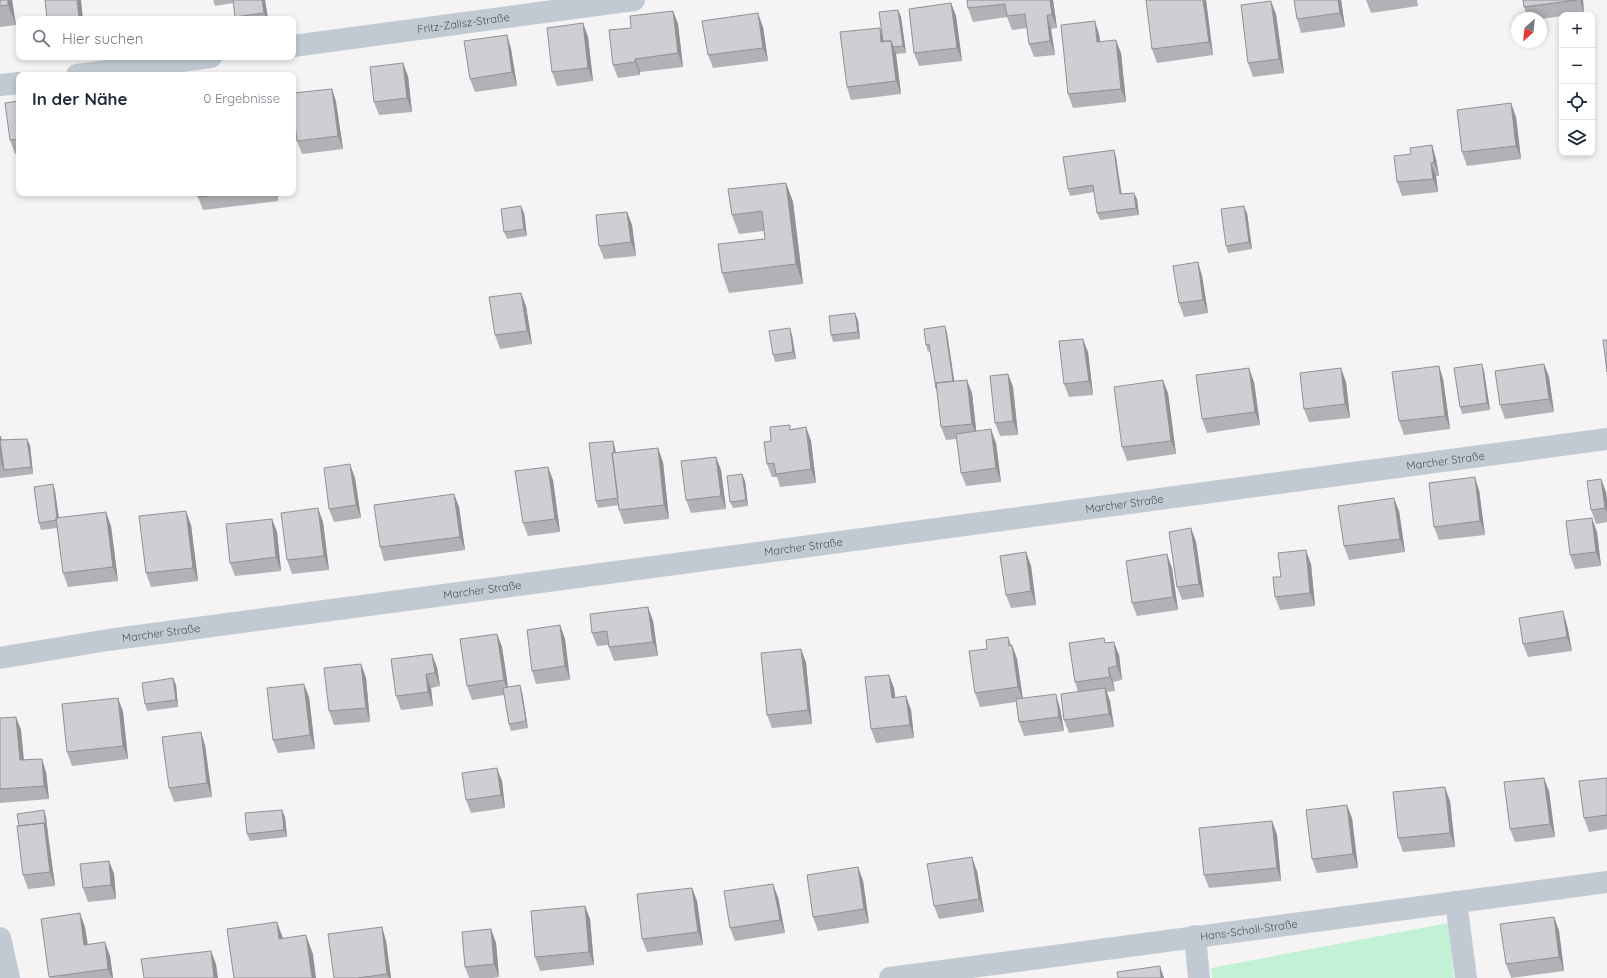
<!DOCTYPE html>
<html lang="de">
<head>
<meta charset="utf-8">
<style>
  body { margin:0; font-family:Quicksand,sans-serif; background:#f2f2f3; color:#1f2937 }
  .controls { position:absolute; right:12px; top:12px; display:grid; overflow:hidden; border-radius:8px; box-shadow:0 2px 6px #0003 }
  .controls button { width:36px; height:36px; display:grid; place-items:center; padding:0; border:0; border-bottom:1px solid #e0e1e3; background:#fff; color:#1f2937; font:20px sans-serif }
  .compass { position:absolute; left:1511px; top:12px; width:36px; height:36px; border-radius:50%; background:#fff; box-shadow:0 2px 6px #0003; rotate:207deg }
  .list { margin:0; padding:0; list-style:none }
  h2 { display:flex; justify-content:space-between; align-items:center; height:52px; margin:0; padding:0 16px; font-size:17px }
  h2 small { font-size:13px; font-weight:400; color:#747a83 }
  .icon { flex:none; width:22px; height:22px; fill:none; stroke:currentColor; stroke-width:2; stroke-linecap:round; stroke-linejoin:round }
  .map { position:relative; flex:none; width:1607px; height:978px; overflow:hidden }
  .search { position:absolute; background:#fff; box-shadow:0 2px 6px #0003; left:16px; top:16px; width:280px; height:44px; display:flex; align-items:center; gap:10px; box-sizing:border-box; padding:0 14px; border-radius:8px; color:#747a83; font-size:15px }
  .panel { position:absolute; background:#fff; box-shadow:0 2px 6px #0003; left:16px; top:72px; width:280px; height:124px; border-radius:8px }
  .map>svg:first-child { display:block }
  .green { fill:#c3f1d5 }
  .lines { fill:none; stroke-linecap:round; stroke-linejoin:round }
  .minor { stroke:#c1cad2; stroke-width:22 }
  .wall { fill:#b0b2b7 }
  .shaded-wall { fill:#909195 }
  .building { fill:#cdcfd5; stroke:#909195 }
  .labels { text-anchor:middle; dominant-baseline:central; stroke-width:4; stroke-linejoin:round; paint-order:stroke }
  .street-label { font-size:11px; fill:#4a5661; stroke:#fff }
</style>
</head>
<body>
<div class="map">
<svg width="1607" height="978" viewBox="0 0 1607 978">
  <rect width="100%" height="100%" fill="#f5f3f3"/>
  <path class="green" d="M1448,923L1454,978H1212L1211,968Z"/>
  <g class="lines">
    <g class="minor">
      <path id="s1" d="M293,46L634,0"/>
      <path d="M77,75L211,57"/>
      <path d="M0,85L19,83"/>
      <path id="s2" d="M0,658L108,640L1607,439"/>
      <path d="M1456,902L1466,978"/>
      <path d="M1195,936L1199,978"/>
      <path d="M0,938L9,978"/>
      <path id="s3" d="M890,978L1607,882"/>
    </g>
  </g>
  <path class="wall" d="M0,0H12L16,25L0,27Z
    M213,0H265L268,19H236L233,3L215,6Z
    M967,0H1053L1057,28L1051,29L1055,55L1034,57L1029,44L1027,28L1012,30L1007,17L973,22L968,8Z
    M1206,0L1213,55L1157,63L1152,49Z
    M1341,0L1345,27L1301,33L1297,19Z
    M1366,0H1417L1418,6L1371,13Z
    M1523,0H1583L1584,13L1571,15H1562V16L1541,19V18H1528L1524,7Z
    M951,3L956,16L962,61L919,66L914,53Z
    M898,10L901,17L906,53L896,54L901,94L851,100L847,87L880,28L882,34Z
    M673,11L678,24L683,67L640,72V75L618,78L613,65L631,28Z
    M1276,14L1284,73L1253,77L1248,63Z
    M583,23L588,37L593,81L557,86L552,72Z
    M763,27L768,61L713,68L708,55Z
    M1099,34L1100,41L1121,53L1126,102L1073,108L1068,94Z
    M507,35L511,49L517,86L475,92L470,79Z
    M408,76L412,112L379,115L374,102Z
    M332,89L336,102L343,149L302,154L297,141Z
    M19,101V153L15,154L10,140Z
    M1516,117L1521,159L1467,166L1462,152Z
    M1432,145L1436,159L1439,176H1436L1438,192L1402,196L1397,182L1411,154Z
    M1116,157L1122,194L1137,199L1139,215L1100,220L1097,213L1094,192L1070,196L1068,189Z
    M786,183L793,202L803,284L729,293L722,273L765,239L764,231L739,234L732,215Z
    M197,193H277L278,201L203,210L198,197Z
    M627,212L632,225L636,256L604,259L599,246Z
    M524,213L527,236L507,239L504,232Z
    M1247,213L1252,249L1228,253L1226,246Z
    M1198,262L1202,276L1208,313L1184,317L1179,303Z
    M526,306L532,344L500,349L495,335Z
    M858,320L860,339L833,342L831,335Z
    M945,326L947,333L954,381L972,393L976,431L996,443L1001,482L966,486L961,473L957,439L946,440L941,427L937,391L936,388L930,351L928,352L926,345Z
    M792,335L796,359L775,362L773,355Z
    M1088,352L1093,395L1069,397L1064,384Z
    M1544,364L1549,377L1554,412L1505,419L1500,405Z
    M1439,366L1443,379L1450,429L1404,435L1399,421Z
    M1484,371L1490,410L1462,414L1460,407Z
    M1008,374L1013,387L1018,435L1000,436L995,423Z
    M1254,382L1260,425L1207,433L1202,419Z
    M1346,382L1350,418L1309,422L1304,409Z
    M1168,393L1176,454L1127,461L1122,447Z
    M806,427L811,441L816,483L780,487L777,477H772L767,464L771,441L791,429Z
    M0,435L2,440L30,445L33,474L0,478Z
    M615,448L616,453L663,462L669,519L624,524L619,510V505L598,508L596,501Z
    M716,457L721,470L726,509L691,513L686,500Z
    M355,478L361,518L334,522L329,509Z
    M1601,479L1606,492L1607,501V522L1596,524L1591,510Z
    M553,480L560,532L528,536L523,523Z
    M745,481L748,506L733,508L730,502Z
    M1479,490L1485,535L1439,540L1434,527Z
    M55,491L59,518L111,526L118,581L68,587L63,573L57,528L41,530L39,523Z
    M454,494L459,507L465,550L384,561L380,547Z
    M1399,511L1405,552L1349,560L1344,546Z
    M272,519L277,532L281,571L235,576L230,563Z
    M323,522L329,570L292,574L287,560Z
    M191,525L198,581L151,587L146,573Z
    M1191,528L1196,542L1204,597L1182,600L1177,587Z
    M1597,532L1601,566L1575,569L1570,555Z
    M1026,552L1031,566L1036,605L1011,608L1006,595Z
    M1311,564L1315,606L1280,610L1275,597L1281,577Z
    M1172,568L1178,610L1137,616L1132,603Z
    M648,607L653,621L658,656L614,661L608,645L597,646L592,633Z
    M560,625L565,639L570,680L536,684L532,671Z
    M1567,625L1572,651L1528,657L1523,644Z
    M497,634L502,647L508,687L522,692L528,728L511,731L509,724L504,695L472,700L467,686Z
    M1106,643L1119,655L1122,680L1113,682L1115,691L1107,692L1110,701L1114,727L1069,733L1064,720L1078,692L1075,682Z
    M1012,645L1017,659L1023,699L1060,708L1064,731L1024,736L1019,722L1016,702L980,707L975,693Z
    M801,649L806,663L812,724L772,728L767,715Z
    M391,659L437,667L440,686L431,688L433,706L401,710L396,696Z
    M361,664L366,678L370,722L334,725L329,711Z
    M889,675L894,688L895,698L906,696L911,710L914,738L876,743L871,729Z
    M176,685L178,707L147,711L145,704Z
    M309,697L315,749L278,753L273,740Z
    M118,698L123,712L128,759L72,766L67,752Z
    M16,717L21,730L24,760L46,772L49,799L0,803V718Z
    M205,745L212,797L174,802L169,788Z
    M1607,778V829L1589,832L1584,818Z
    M502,781L505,808L471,813L466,800Z
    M1549,791L1555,837L1515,842L1510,829Z
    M1450,801L1455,847L1403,852L1398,838Z
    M46,817L55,886L28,889L23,875Z
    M285,817L287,837L250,841L247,834Z
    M1352,818L1358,868L1317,873L1312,859Z
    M1272,821L1277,835L1281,881L1209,888L1204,875Z
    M109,861L114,874L116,899L88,902L83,888Z
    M858,867L863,881L869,923L818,931L813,917Z
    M977,871L984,912L939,919L934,906Z
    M692,888L697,901L703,945L647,952L642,939Z
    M778,897L785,933L735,941L730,928Z
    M585,906L590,919L594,965L540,971L535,957Z
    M1554,917L1559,931L1564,971L1511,978L1506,964Z
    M85,927L88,944L110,956L113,978H50L49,977Z
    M382,927L386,941L391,978H334Z
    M491,929L496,943L499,977L492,978H469L465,967Z"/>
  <path class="shaded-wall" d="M8,0H12L16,25L8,5Z
    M77,0H81L83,19H80L79,18Z
    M262,0H265L268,19H266L264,13Z
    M1050,0H1053L1057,28L1052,15Z
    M1203,0H1206L1213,55L1209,42Z
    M1338,0H1341L1345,27L1340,13Z
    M1580,0H1583L1584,13Z
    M1271,1L1276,14L1284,73L1279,59Z
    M951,3L956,16L962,61L957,48Z
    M898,10L901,17L906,53L903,46Z
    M673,11L678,24L683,67L678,53Z
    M758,13L763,27L768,61L763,48Z
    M1047,15L1051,29L1055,55L1050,41Z
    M1095,21L1099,34L1102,55L1097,42Z
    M583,23L588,37L593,81L588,68Z
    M880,28L884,41L881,42Z
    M507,35L511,49L517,86L512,72Z
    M1116,40L1121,53L1126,102L1121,89Z
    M891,41L896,54L901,94L896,81Z
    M635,59L640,72V75L635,62Z
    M403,63L408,76L412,112L407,98Z
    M332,89L336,102L343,149L338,136Z
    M1511,103L1516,117L1521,159L1516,146Z
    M1432,145L1436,159L1439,176L1434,162Z
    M1114,150L1116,157L1122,201L1120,194Z
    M1431,163L1436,176L1438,192L1433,179Z
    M786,183L793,202L803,284L796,264Z
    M275,193H277L278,201Z
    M1134,193L1137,199L1139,215L1136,208Z
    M521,206L524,213L527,236L524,229Z
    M1244,206L1247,213L1252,249L1249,242Z
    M627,212L632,225L636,256L631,242Z
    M1198,262L1202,276L1208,313L1203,300Z
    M521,293L526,306L532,344L527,331Z
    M855,313L858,320L860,339L858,332Z
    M945,326L947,333L956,392L953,385Z
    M790,328L792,335L796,359L793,352Z
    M1083,339L1088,352L1093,395L1089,381Z
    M1482,364L1484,371L1490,410L1487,403Z
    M1544,364L1549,377L1554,412L1549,399Z
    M1439,366L1443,379L1450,429L1445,416Z
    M1249,368L1254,382L1260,425L1255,412Z
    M1341,368L1346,382L1350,418L1345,404Z
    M1008,374L1013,387L1018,435L1013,421Z
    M967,380L972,393L977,437L972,424Z
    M1163,380L1168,393L1176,454L1171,441Z
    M806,427L811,441L816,483L811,469Z
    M991,429L996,443L1001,482L996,468Z
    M0,435L2,440L4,470L2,464L0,449Z
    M27,439L30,445L33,474L31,467Z
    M613,441L615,448L622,505L619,498Z
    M658,448L663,462L669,519L664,505Z
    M716,457L721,470L726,509L721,496Z
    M350,464L355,478L361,518L356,505Z
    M548,467L553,480L560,532L555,519Z
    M742,474L745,481L748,506L746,500Z
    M1475,477L1479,490L1485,535L1480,521Z
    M1601,479L1606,492L1607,501V513L1605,508Z
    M53,484L55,491L60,527L57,520Z
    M454,494L459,507L465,550L460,537Z
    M1394,498L1399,511L1405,552L1400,539Z
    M318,508L323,522L329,570L324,556Z
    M186,511L191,525L198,581L193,568Z
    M106,512L111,526L118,581L113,567Z
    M1592,518L1597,532L1601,566L1596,552Z
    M272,519L277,532L281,571L276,557Z
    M1191,528L1196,542L1204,597L1199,584Z
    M1306,550L1311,564L1315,606L1310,593Z
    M1026,552L1031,566L1036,605L1031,591Z
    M1167,554L1172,568L1178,610L1173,597Z
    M648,607L653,621L658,656L653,642Z
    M1563,611L1567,625L1572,651L1567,637Z
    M560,625L565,639L570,680L565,666Z
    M497,634L502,647L509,694L504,680Z
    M1008,637L1013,651L1012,645L1017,659L1023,701L1018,687Z
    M1114,642L1119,655L1122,680L1117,666Z
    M801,649L806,663L812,724L808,710Z
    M432,654L437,667L440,686L435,673Z
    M361,664L366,678L370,722L366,708Z
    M1108,668L1113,682L1115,691L1110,677Z
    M426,674L431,688L433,706L428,692Z
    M889,675L894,688L897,711L892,698Z
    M173,678L176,685L178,707L176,700Z
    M304,684L309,697L315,749L310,735Z
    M520,685L522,692L528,728L526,721Z
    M1105,688L1110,701L1114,727L1109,714Z
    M1056,694L1060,708L1064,731L1059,717Z
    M906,696L911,710L914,738L910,725Z
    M118,698L123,712L128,759L123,746Z
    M16,717L21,730L25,774L20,760Z
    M201,732L205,745L212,797L207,783Z
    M42,759L46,772L49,799L44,786Z
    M497,768L502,781L505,808L501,795Z
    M1544,778L1549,791L1555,837L1550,824Z
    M1445,787L1450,801L1455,847L1450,833Z
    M1347,805L1352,818L1358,868L1353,854Z
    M44,810L46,817L48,836L46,830Z
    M282,810L285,817L287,837L284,830Z
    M1272,821L1277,835L1281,881L1277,868Z
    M44,823L48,836L55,886L50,872Z
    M972,857L977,871L984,912L979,899Z
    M109,861L114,874L116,899L111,885Z
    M858,867L863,881L869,923L864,909Z
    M773,884L778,897L785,933L780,920Z
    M692,888L697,901L703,945L698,932Z
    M585,906L590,919L594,965L589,952Z
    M80,913L85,927L89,958L84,945Z
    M1554,917L1559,931L1564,971L1559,957Z
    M277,922L284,941L279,939Z
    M382,927L386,941L391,978H389L387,974Z
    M491,929L496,943L499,977L494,964Z
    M306,935L313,954L316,978H312Z
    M105,942L110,956L113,978H112L108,969Z
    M211,951L216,964L218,978H214Z
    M1160,966L1164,978H1161Z"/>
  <path class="building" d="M0,0H8V5L0,6Z
    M45,0H77L79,18L71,19H47Z
    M233,0H262L264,13L235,17Z
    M967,0H1050L1052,15H1047L1050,41L1029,44L1025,14L1007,16L1005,4L968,8Z
    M1146,0H1203L1209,42L1152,49Z
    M1294,0H1338L1340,13L1297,19Z
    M1523,0H1577L1524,7Z
    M1271,1L1279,59L1248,63L1241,5Z
    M951,3L957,48L914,53L909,9Z
    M898,10L903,46L893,47L891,41H883L879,12Z
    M673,11L678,53L635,59V62L613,65L609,30L631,28L630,16Z
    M758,13L763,48L708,55L702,21Z
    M1095,21L1097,42L1116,40L1121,89L1068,94L1061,25Z
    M583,23L588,68L552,72L547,28Z
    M880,28L881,42L891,41L896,81L847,87L840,32Z
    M507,35L512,72L470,79L464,41Z
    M403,63L407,98L374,102L370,67Z
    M332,89L338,136L297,141L293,110V93Z
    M19,101V139L10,140L5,103Z
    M1511,103L1516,146L1462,152L1457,110Z
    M1432,145L1434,162L1431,163L1433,179L1397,182L1394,156L1411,154L1410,148Z
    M1114,150L1120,194L1134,193L1136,208L1097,213L1093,185L1068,189L1063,157Z
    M786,183L796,264L722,273L718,244L765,239L762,211L732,215L728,189Z
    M197,193H229L198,197Z
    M521,206L524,229L504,232L501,209Z
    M1244,206L1249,242L1226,246L1221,209Z
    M627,212L631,242L599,246L596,215Z
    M1198,262L1203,300L1179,303L1173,266Z
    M521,293L527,331L495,335L489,297Z
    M855,313L858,332L831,335L829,316Z
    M945,326L953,381L936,383V388L929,344L926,345L924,329Z
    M790,328L793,352L773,355L769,331Z
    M1083,339L1089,381L1064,384L1059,341Z
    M1603,340H1607V372Z
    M1482,364L1487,403L1460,407L1454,368Z
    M1544,364L1549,399L1500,405L1495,371Z
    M1439,366L1445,416L1399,421L1392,372Z
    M1249,368L1255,412L1202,419L1196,375Z
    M1341,368L1345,404L1304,409L1300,373Z
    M1008,374L1013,421L995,423L990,376Z
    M967,380L972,424L941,427L936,383Z
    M1163,380L1171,441L1122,447L1114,387Z
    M790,425V430L806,427L811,469L776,474L774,463L767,464L764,442L771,441L770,427Z
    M991,429L996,468L961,473L956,434Z
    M27,439L31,467L4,470L0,440Z
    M613,441L614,453H612L618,498L596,501L589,443Z
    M658,448L664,505L619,510L612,453Z
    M0,449L2,464H0Z
    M716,457L721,496L686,500L681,461Z
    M350,464L356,505L329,509L324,468Z
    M548,467L555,519L523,523L515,471Z
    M742,474L746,500L730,502L727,476Z
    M1475,477L1480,521L1434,527L1429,483Z
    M1601,479L1605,508L1591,510L1587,481Z
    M53,484L57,518H56V520L39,523L34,487Z
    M454,494L460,537L380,547L374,505Z
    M1394,498L1400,539L1344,546L1338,506Z
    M318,508L324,556L287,560L281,513Z
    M186,511L193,568L146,573L139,516Z
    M106,512L113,567L63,573L56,518Z
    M1592,518L1596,552L1570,555L1566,521Z
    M272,519L276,557L230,563L226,524Z
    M1191,528L1199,584L1177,587L1169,532Z
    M1306,550L1310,593L1275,597L1273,577H1281L1278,553Z
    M1026,552L1031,591L1006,595L1000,556Z
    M1167,554L1173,597L1132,603L1126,561Z
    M648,607L653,642L609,647L607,631L592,633L590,614Z
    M1563,611L1567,637L1523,644L1519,618Z
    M560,625L565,666L532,671L527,630Z
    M497,634L504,680L467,686L460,639Z
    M1008,637L1009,646L1012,645L1018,687L975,693L969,651L987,649L986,640Z
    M1104,638L1105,643L1114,642L1117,666L1108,668L1110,677L1075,682L1069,643Z
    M801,649L808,710L767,715L761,653Z
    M432,654L435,673L426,674L428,692L396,696L391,659Z
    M361,664L366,708L329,711L324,668Z
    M889,675L892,698L906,696L910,725L871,729L865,677Z
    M173,678L176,700L145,704L142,683Z
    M304,684L310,735L273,740L267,688Z
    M520,685L526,721L509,724L503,688Z
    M1105,688L1109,714L1064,720L1061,694Z
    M1056,694L1059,717L1019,722L1016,699Z
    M118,698L123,746L67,752L62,704Z
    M16,717L20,760L42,759L44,786L0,789V718Z
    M201,732L207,783L169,788L162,737Z
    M497,768L501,795L466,800L462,773Z
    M1544,778L1550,824L1510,829L1504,782Z
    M1607,778V815L1584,818L1579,781Z
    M1445,787L1450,833L1398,838L1393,792Z
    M1347,805L1353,854L1312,859L1306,810Z
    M44,810L46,830L44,823L19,826L17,814Z
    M282,810L284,830L247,834L245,813Z
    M1272,821L1277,868L1204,875L1199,828Z
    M44,823L50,872L23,875L17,826Z
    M972,857L979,899L934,906L927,864Z
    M109,861L111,885L83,888L80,864Z
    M858,867L864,909L813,917L807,875Z
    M773,884L780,920L730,928L724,891Z
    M692,888L698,932L642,939L637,894Z
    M585,906L589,952L535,957L531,911Z
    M80,913L84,945L105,942L108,969L49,977L41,919Z
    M1554,917L1559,957L1506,964L1500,924Z
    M277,922L279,939L306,935L312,978H234L227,929Z
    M382,927L387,974L357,978H334L328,934Z
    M491,929L494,964L465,967L462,932Z
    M211,951L214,978H144L141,959Z
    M1160,966L1161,978H1118L1117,972Z"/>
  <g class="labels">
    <g class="street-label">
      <text stroke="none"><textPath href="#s1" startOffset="172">Fritz-Zalisz-Straße</textPath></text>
      <text stroke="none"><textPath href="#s2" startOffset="1459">Marcher Straße</textPath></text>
      <text stroke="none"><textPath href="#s2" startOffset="1135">Marcher Straße</textPath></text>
      <text stroke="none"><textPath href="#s2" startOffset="811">Marcher Straße</textPath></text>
      <text stroke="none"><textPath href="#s2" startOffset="487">Marcher Straße</textPath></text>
      <text stroke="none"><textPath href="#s2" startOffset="163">Marcher Straße</textPath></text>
      <text stroke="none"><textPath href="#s3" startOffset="362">Hans-Scholl-Straße</textPath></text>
    </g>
  </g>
</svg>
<div class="controls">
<button>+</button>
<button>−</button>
<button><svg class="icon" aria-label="locate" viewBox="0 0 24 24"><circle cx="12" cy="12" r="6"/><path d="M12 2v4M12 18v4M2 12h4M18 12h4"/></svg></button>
<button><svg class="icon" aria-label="layers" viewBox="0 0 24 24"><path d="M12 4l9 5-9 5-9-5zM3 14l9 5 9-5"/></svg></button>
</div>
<svg class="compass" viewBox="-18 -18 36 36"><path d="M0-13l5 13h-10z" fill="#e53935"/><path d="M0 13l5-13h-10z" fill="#747a83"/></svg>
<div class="search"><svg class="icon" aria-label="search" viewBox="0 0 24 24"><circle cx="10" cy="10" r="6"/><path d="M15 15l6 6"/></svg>Hier suchen</div>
<section class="panel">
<h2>In der Nähe<small>0 Ergebnisse</small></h2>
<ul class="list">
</ul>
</section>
</div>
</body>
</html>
